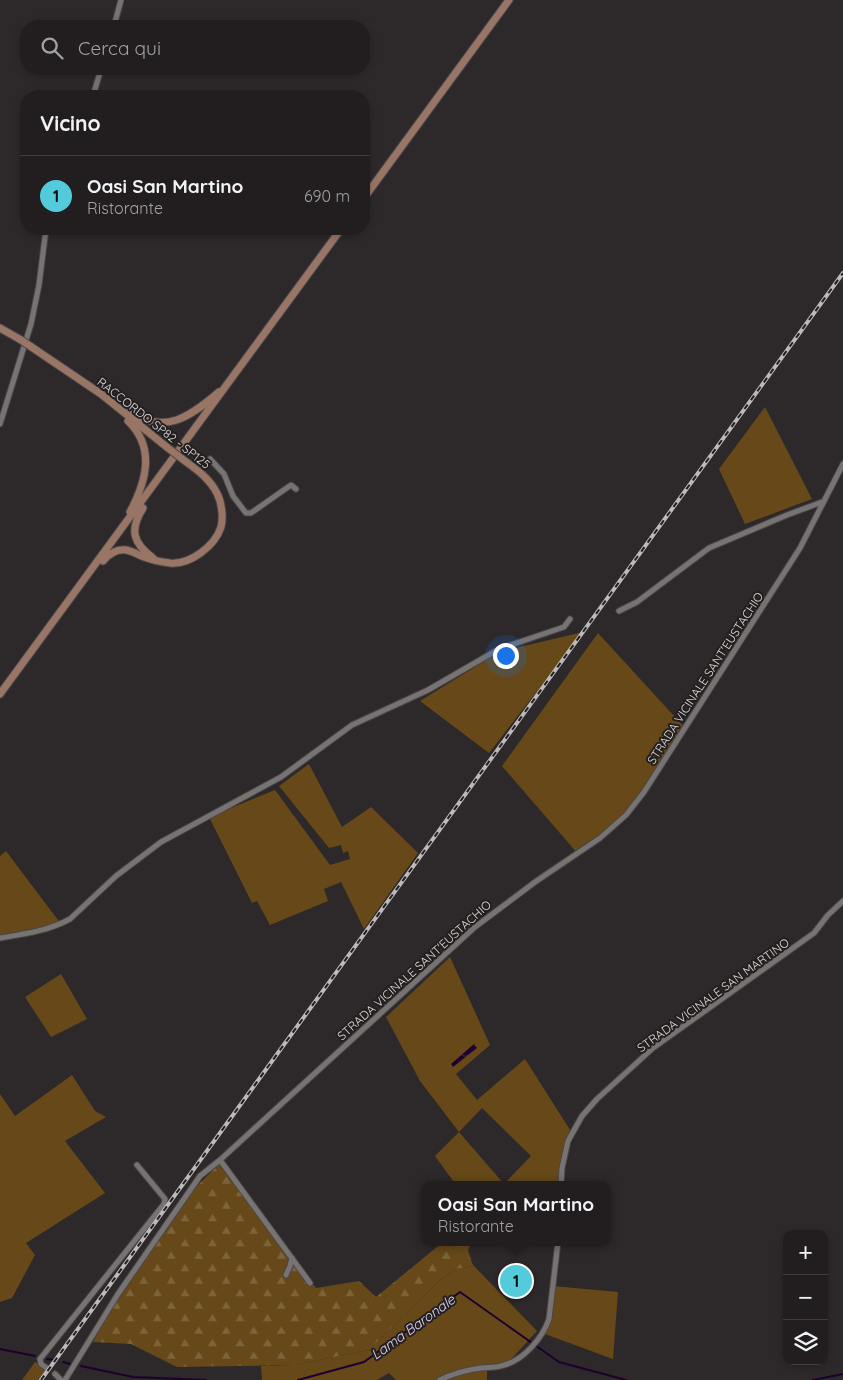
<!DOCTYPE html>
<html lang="it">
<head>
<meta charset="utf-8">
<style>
  body { margin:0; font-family:Quicksand,sans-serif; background:#2a2728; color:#f1f3f6 }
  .controls { position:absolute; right:15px; bottom:15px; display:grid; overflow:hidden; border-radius:10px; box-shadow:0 2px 8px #0003 }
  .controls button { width:45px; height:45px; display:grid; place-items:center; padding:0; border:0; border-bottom:1px solid #3f3c3d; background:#221e1f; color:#f1f3f6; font:25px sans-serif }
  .you { position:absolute; left:505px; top:655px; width:18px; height:18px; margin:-12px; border:4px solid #fff; border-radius:50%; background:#1a73e8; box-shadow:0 0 0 8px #1a73e833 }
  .badge { display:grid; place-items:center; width:32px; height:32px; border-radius:50%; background:#53cbdb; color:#111; font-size:16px; font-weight:700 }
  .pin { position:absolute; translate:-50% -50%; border:2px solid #fff; box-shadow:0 1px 5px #0006 }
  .popup { position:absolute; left:421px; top:1181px; width:190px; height:65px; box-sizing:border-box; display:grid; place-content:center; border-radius:10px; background:#221e1f; filter:drop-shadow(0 1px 4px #0005); font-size:16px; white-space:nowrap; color:#a2a2a4 }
  .popup b { font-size:19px; color:#f1f3f6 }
  .popup::after { content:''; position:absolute; left:50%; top:100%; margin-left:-10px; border:10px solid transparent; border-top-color:#221e1f }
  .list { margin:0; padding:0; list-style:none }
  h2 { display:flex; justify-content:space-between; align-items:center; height:65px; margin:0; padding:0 20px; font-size:21px }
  h2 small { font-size:16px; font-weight:400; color:#a2a2a4 }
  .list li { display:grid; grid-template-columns:32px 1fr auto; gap:15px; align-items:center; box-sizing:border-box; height:80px; padding:0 20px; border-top:1px solid #3f3c3d }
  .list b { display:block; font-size:19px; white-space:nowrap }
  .list p { margin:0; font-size:16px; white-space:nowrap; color:#a2a2a4 }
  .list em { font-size:16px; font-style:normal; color:#a2a2a4 }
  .icon { flex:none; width:28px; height:28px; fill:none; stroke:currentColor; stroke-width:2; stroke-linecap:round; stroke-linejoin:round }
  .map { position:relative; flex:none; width:843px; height:1380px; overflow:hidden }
  .search { position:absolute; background:#221e1f; box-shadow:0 2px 8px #0003; left:20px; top:20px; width:350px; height:55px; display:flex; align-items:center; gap:12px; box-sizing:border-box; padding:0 18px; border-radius:20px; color:#a2a2a4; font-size:19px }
  .panel { position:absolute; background:#221e1f; box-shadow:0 2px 8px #0003; left:20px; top:90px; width:350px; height:145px; border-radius:20px }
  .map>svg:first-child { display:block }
  .green { fill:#674919; fill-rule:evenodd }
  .forest { fill:url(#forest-firs) }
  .water { fill:url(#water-ripples) }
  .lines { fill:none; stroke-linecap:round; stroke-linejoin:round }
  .stream { stroke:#1c0030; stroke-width:2 }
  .street-casing { stroke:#4a4647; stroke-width:7 }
  .secondary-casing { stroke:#4a4647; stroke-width:9 }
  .street { stroke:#787373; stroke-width:5 }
  .secondary { stroke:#997566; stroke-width:7 }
  .rail-casing { stroke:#bdbabb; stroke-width:4 }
  .rail { stroke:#231f1f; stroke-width:2; stroke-dasharray:5.5; stroke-linecap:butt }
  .secondary-bridge-casing { stroke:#4a4647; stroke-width:9; stroke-linecap:butt }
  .secondary-bridge { stroke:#997566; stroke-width:7 }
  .labels { text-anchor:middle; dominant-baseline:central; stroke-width:4; stroke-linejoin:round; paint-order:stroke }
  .street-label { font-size:12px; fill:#e0ddde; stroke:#231f1f }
  .water-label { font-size:14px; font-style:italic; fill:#e3d3f5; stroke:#231f1f }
</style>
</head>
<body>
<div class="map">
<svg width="843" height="1380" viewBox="0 0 843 1380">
  <defs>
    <pattern id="forest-firs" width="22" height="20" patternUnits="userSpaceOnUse" patternTransform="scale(1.25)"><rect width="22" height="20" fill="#674919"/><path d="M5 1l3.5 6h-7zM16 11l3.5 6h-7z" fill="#7c633a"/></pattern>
    <pattern id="water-ripples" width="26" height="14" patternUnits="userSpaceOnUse" patternTransform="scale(1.25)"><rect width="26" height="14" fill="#1c0030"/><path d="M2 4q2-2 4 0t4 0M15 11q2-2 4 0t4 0" fill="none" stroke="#3d254e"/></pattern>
  </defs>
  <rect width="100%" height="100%" fill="#2d2829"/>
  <path class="green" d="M765,407L812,499L745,524L719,469Z
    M583,632L489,753L420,701L499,652Z
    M598,633L685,728L646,788L620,821L578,854L502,766Z
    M309,764L342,827L371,807L418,853L364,929L341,882L324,889L328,901L270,925L257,901L252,903L209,817L275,790L330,865L350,859L348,851L343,853L341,845L329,848L279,786Z
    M6,851L61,924L0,938V856Z
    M450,957L490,1045L456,1074L477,1100L525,1059L572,1133L559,1185H456L435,1156L459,1132L420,1081L386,1017ZM482,1108L531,1156L504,1184L459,1132Z
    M61,974L87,1019L51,1037L25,997Z
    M72,1075L95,1111L106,1117L65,1141L105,1193L26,1243L35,1255L12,1298L0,1302V1094L15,1116Z
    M474,1266L537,1331L506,1365L487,1367V1380H396L389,1373L377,1380H262L261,1366L294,1365L369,1350L441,1279L457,1269Z
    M553,1286L618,1292L613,1359L542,1333L547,1324Z
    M35,1362L48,1369L40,1380H22Z"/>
  <path class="forest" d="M221,1162L316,1288L359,1281L376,1297L443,1242H467L471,1244L468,1250L472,1263L474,1266L457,1269L441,1279L369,1350L294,1365L177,1367L131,1344L93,1342L110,1310L152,1248L194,1189Z"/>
  <path class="water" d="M474,1044L477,1048L453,1067L451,1064Z"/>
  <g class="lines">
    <path class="stream" d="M0,1349L35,1356
      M47,1359L55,1360
      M63,1362L70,1364
      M81,1366L133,1377L206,1380
      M298,1380L364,1362L460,1292L559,1362L626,1380
      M813,1380L843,1374"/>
    <defs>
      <path id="street" d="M114,26L121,0
        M93,96L101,69
        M0,424L31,324L39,285L46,229
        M210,459L224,474L233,496L246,513H251L291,485L296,489
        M619,611L637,602L709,548L787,515L822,502
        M0,938C24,934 48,931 70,919L116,876L161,842L281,777L352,725L428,690L499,649L564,627L570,619
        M220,1160L310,1283
        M561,1185L562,1168L568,1141L582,1116L597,1099L653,1048L814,933L828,915L843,901
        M286,1275L290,1266L292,1258
        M48,1369L41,1364L40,1359L164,1204L165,1199L137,1165
        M55,1374L61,1380
        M65,1380L118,1294L200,1176L220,1160L475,927L535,882L600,838L626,815L644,792L800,548L843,464
        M440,1380C454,1373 466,1370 481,1368C489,1367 497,1368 504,1365C524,1360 543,1337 549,1319L558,1242"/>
      <path id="secondary" d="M364,198L509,0
        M0,328L21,340
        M30,346L101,394L168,448
        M129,412C165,435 190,417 219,392
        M128,421C156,448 146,482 130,512
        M143,508C129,530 133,543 153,558
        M103,561C109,554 117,549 126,550C133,551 138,555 144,557C152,560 162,562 170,563C190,565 215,546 221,527C223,519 222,509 220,501C215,483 199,471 185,461
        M0,694L341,229"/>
    </defs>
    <use href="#street" class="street-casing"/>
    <use href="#secondary" class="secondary-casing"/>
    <use href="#street" class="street"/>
    <use href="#secondary" class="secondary"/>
    <defs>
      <path id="rail" d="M41,1380L843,273"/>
    </defs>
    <use href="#rail" class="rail-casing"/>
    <use href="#rail" class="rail"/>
    <defs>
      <path id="secondary-bridge" d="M21,340L30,346
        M168,448L185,461"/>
    </defs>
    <use href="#secondary-bridge" class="secondary-bridge-casing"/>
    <use href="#secondary-bridge" class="secondary-bridge"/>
  </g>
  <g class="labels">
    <g class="street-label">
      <text transform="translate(154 423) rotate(38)">RACCORDO SP82 - SP125</text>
      <text transform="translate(705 678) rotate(-57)">STRADA VICINALE SANT'EUSTACHIO</text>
      <text transform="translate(414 970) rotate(-42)">STRADA VICINALE SANT'EUSTACHIO</text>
      <text transform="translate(713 995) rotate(-36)">STRADA VICINALE SAN MARTINO</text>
    </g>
    <g class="water-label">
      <text transform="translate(413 1327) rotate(-36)">Lama Baronale</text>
    </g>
  </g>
</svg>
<div class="controls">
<button>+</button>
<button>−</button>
<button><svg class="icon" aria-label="layers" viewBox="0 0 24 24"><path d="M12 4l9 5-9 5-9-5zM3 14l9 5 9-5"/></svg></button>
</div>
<div class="you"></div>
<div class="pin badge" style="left:516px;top:1281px">1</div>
<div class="popup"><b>Oasi San Martino</b>Ristorante</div>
<div class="search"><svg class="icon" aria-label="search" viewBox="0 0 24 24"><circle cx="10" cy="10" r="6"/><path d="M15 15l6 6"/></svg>Cerca qui</div>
<section class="panel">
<h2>Vicino<small></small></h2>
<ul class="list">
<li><span class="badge">1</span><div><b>Oasi San Martino</b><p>Ristorante</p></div><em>690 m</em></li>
</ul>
</section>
</div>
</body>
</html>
